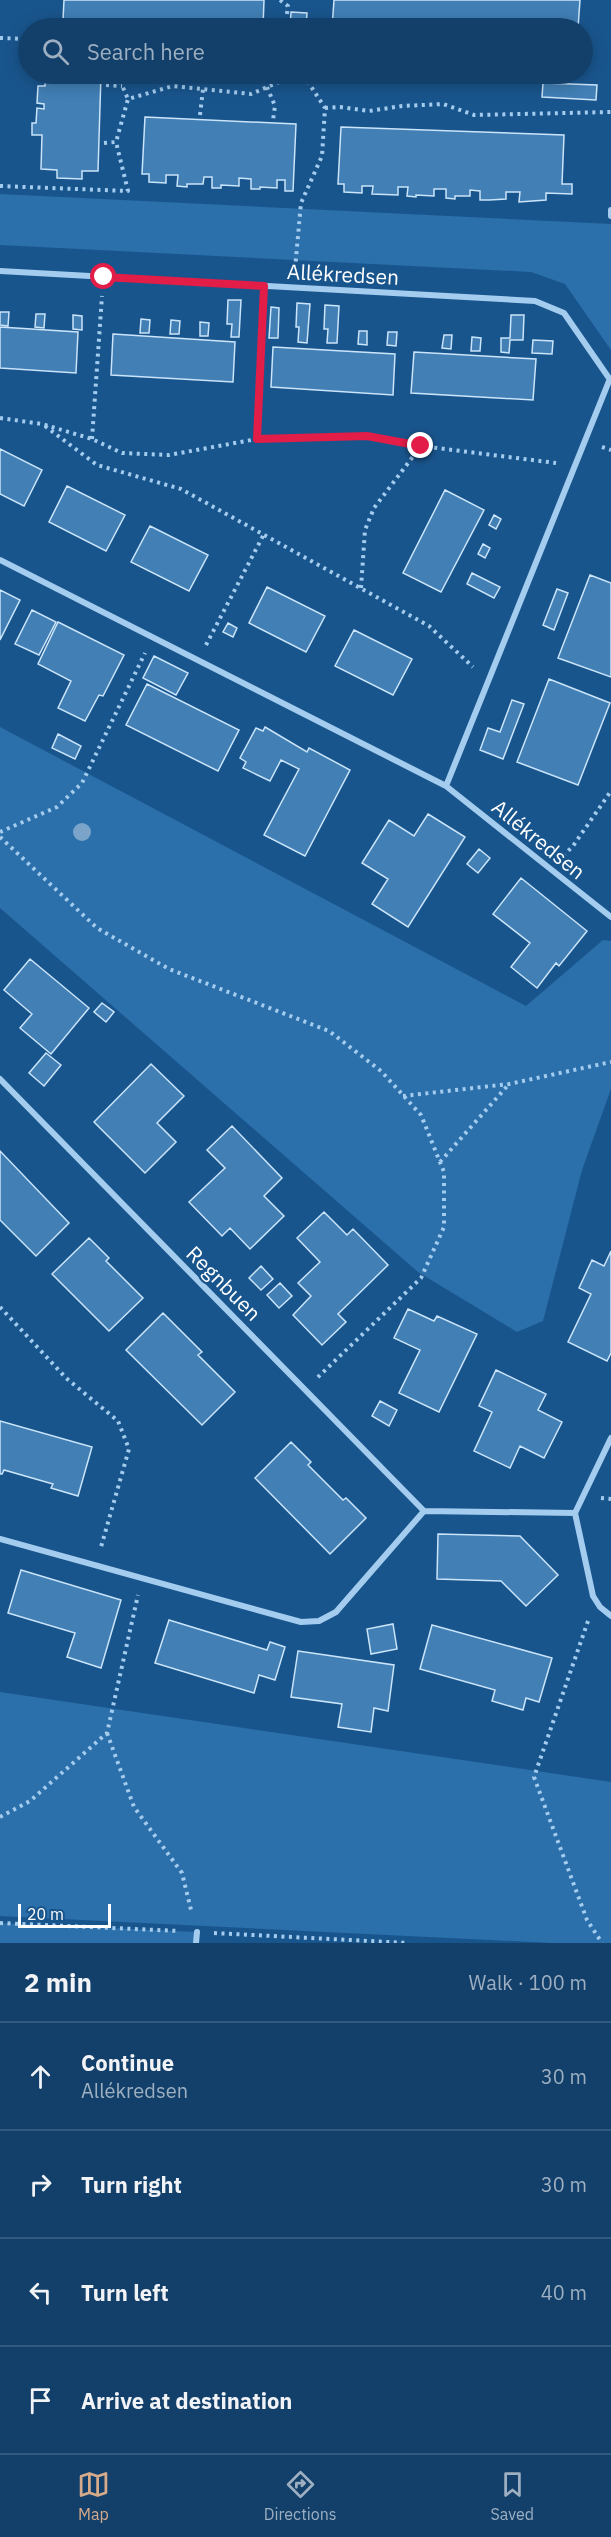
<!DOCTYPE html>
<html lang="en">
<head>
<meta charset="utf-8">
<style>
  body { margin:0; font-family:"IBM Plex Sans",sans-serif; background:#204b72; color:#f1f3f6 }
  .scale { position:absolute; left:18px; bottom:15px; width:93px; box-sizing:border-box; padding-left:6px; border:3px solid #fff; border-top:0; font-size:16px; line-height:21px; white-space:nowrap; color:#fff; -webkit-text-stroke:4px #19558d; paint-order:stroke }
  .stop { position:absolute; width:18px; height:18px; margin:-14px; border:4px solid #e11d48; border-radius:50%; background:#fff }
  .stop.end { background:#e11d48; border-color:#fff; box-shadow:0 2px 6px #0008 }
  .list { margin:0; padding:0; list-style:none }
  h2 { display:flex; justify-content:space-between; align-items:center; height:78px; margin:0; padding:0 24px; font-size:26px }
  h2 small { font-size:20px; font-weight:400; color:#9dafc1 }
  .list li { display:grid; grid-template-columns:39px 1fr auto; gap:18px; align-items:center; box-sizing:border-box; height:108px; padding:0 24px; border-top:2px solid #32597e }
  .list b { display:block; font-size:22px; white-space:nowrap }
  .list p { margin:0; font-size:20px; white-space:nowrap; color:#9dafc1 }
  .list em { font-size:20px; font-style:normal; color:#9dafc1 }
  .icon { flex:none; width:33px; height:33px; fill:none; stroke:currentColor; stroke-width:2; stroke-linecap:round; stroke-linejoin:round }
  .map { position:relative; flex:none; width:611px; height:1943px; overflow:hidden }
  .search { position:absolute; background:#13406a; box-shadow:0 3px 15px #0003; left:18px; right:18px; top:18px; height:66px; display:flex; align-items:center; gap:15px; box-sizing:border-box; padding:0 21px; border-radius:33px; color:#9dafc1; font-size:22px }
  .sheet { height:510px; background:#13406a }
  nav { display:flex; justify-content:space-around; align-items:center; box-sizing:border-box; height:84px; border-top:2px solid #32597e; background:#13406a; font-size:16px; color:#9dafc1 }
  nav a { display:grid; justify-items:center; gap:3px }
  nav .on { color:#d6ab8b }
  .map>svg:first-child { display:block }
  .green { fill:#2b6fab }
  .building { fill:#417fb5; stroke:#cae4fa; stroke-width:1.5 }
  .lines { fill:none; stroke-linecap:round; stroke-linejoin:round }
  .path { stroke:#a4ccee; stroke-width:4; stroke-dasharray:3 4.5; stroke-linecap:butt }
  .minor { stroke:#a4ccee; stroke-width:6 }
  .tree { fill:#7aa4c9 }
  .route { stroke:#e11d48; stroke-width:8 }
  .labels { text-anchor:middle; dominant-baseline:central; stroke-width:4.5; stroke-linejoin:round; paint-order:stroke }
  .street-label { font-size:21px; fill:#fff; stroke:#19558d }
</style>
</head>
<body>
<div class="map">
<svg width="611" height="1943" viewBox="0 0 611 1943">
  <rect width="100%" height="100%" fill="#19558d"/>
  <path class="green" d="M0,194L611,224V350L565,284L531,272L0,245Z
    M0,727L526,1006L603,940L611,941V1089L582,1170L543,1321L517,1332L418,1272L0,908Z
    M0,1692L611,1782V1943H552L0,1916Z
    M0,1923L197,1932L196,1943H0Z"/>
  <path class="building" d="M64,0H264L263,28H71L72,20H63Z
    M334,0H580L578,28H332Z
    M291,12L307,13L306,28H290Z
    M35,74H101L98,171H82V179L57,178V170L41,169L42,135H32V123H36L37,108L44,109V104L37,103L38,86H45V78L35,77Z
    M543,83L597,85L596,100L542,97Z
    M145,117L296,124L293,191H285V180H277V188L260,187V189H251V179L239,178V186L221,185V188H212V177H204L203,184H187V187L177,186L178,175H166V183L149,182V174H142Z
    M341,127L564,135L562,184H572V194L546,193V200L519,202L520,192H506V199L489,200H480V191L470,190V196H455V199L446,198V189H434V196L416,195V197L407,196L408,187H398V195L372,194L373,186H362V193L344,192V184H338Z
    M228,300H241L239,337H231L232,324H227Z
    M297,303L310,304L307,343L298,342L299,327H296Z
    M325,305L339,306L337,343H327L328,329H324Z
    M271,307L279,308L278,338H269Z
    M0,312H9L8,326L0,325Z
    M36,314H45L44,328L35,327Z
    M73,315L82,316V330L73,329Z
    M511,315H524L523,340H510L509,353L501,352V338H510Z
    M141,319L150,320L149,333H140Z
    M171,320L180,321L179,334H170Z
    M200,322L209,323L208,336H200Z
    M0,327L78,332L76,373L0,368Z
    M359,331H367V345L358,344Z
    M388,332H397L396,346L387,345Z
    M113,334L235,342L233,382L111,375Z
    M444,335H452L451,349L442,348Z
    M472,337L481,338L480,351H471Z
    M533,340L553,341L552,354L532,353Z
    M273,347L395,354L393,395L271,387Z
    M414,352L536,359L533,400L411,393Z
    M0,449L42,470L24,506L0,494Z
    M67,486L125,515L106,551L49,522Z
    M445,490L484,510L441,592L403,573Z
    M494,515L501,519L496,529L489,525Z
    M150,526L208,555L189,591L131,562Z
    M483,544L490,548L485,558L478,554Z
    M472,573L500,587L494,598L467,584Z
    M590,575L611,583V677L558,658Z
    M267,587L325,616L306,652L249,623Z
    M557,589L568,593L554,630L543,625Z
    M0,590L20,600L0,640Z
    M32,610L56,622L39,655L15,644Z
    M58,622L124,655L103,696L99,695L85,721L58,708L71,681L38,664Z
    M228,623L237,628L233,637L223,632Z
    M354,630L412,659L393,695L335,666Z
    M154,656L188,673L176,695L143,678Z
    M549,679L610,703L578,785L517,762Z
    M147,684L239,730L218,771L126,725Z
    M512,700L524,704L503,759L480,750L488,728L500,732Z
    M265,727L307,752L309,748L350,770L305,856L264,835L299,769L281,760L270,781L243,768L246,762L240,758L256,728L263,731Z
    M58,734L81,746L75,759L52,748Z
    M428,814L465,837L408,927L372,904L388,879L362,863L389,820L414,836Z
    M479,849L490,858L478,873L467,864Z
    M521,878L587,931L559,966L556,963L537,988L511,967L530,943L493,914Z
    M30,959L89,1008L51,1054L20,1028L32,1014L4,990Z
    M102,1003L114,1012L106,1022L94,1012Z
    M46,1053L61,1065L44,1086L29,1073Z
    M151,1064L184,1096L157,1123L176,1142L145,1173L94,1122Z
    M232,1126L282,1178L264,1196L284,1216L250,1249L230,1228L222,1236L189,1202L225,1168L207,1150Z
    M0,1151L69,1223L36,1256L0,1220Z
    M324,1212L347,1235L353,1229L388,1265L338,1314L346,1322L322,1345L293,1315L311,1296L298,1283L320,1262L297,1238Z
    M89,1238L109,1258L106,1261L143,1298L109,1331L52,1274Z
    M611,1251V1353L607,1361L568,1342L591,1294L579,1288L592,1260L604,1266Z
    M261,1266L273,1279L261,1290L249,1278Z
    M280,1283L292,1296L279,1308L267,1295Z
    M408,1309L434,1321L437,1316L477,1334L439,1412L399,1393L420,1350L394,1338Z
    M163,1313L202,1352L198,1355L235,1392L202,1425L126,1350Z
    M496,1370L546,1394L538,1410L562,1422L544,1458L520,1446L510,1468L474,1451L492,1412L479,1406Z
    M380,1401L397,1410L389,1426L372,1416Z
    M0,1421L92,1447L78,1496L51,1488L53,1484L4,1470L2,1474H0Z
    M291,1442L311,1462L308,1465L343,1500L346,1498L366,1518L330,1554L255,1478Z
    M438,1534L520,1536L558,1575L526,1606L501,1581L437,1579Z
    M21,1570L121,1600L101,1668L67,1657L75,1633L8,1613Z
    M169,1620L267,1650L270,1642L285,1647L275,1680L259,1675L254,1693L155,1663Z
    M393,1624L397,1649L371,1654L367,1629Z
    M432,1625L552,1658L539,1702L526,1698L523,1710L492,1701L495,1690L420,1669Z
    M298,1651L394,1665L388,1711L374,1708L371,1732L338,1727L342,1704L291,1697Z"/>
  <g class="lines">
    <path class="path" d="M280,0L288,6L285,28
      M0,38L28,39
      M117,74L128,99
      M106,85L122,86
      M267,87L275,106L273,120
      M325,108L340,107L369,111L402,106L443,104L474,115L611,112
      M200,115L203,89
      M104,143L116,142L128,99L173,86L251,94L298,74
      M0,186L128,191L116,142
      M295,269L301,203L322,156L325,108L303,74
      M0,418L42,424L92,439L122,453L169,455L257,439L367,436L421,446L556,463
      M45,426L97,465L181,489L429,626L473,667
      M92,439L102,296
      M257,439L263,305
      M602,447L611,450
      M361,588L365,530L374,508L421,446
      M206,645L264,534
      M0,832L57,807L82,783L145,653
      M0,837L97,928L169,969L329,1031L381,1071L421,1115L444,1172V1227L421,1278L317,1378
      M563,856L573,846L611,791
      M403,1096L509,1084L611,1062
      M440,1162L509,1084
      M0,1307L66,1378L118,1421L129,1449L101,1547
      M601,1498L611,1499
      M588,1621L534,1777L587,1920L602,1943
      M107,1733L134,1807L182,1873L192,1914
      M0,1817L30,1801L107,1733L138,1595
      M0,1923L179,1931
      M214,1933L408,1943"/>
    <path class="minor" d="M611,216V210
      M0,271L535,301L564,313L611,381
      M0,560L446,786L611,917
      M446,786L609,381
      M0,1079L424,1511L575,1513
      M611,1438L575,1513L593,1596L600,1607L611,1616
      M0,1539L301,1622L319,1621L336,1612L424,1511
      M196,1943L197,1932"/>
  </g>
  <circle class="tree" cx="82" cy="832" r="9"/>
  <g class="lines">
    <path class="route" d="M104,277L264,286L257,439L367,436L421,446"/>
  </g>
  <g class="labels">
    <g class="street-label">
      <text transform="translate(343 274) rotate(3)">Allékredsen</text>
      <text transform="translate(539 839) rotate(39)">Allékredsen</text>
      <text transform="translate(224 1283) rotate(45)">Regnbuen</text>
    </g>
  </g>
</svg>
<div class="scale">20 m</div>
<div class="stop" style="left:104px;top:277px"></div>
<div class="stop end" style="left:421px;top:446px"></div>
<div class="search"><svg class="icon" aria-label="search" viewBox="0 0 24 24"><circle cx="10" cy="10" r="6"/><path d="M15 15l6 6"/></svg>Search here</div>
</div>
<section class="sheet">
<h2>2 min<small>Walk · 100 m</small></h2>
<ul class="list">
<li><svg class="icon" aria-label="ahead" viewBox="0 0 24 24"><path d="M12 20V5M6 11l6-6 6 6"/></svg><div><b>Continue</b><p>Allékredsen</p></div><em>30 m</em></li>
<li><svg class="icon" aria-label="right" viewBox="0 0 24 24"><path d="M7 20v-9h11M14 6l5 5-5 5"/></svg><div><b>Turn right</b></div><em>30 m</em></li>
<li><svg class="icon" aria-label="left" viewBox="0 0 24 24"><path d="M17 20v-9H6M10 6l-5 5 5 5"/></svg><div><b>Turn left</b></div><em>40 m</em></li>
<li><svg class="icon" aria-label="arrive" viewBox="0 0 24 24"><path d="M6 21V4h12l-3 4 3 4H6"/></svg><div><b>Arrive at destination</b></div></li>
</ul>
</section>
<nav>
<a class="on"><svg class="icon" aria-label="map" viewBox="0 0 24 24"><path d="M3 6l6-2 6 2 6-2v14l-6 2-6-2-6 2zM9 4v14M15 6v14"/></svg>Map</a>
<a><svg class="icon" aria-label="directions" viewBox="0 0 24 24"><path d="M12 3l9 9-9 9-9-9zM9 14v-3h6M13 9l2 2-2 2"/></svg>Directions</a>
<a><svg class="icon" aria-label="saved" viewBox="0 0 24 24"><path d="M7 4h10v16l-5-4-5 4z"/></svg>Saved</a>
</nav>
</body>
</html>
